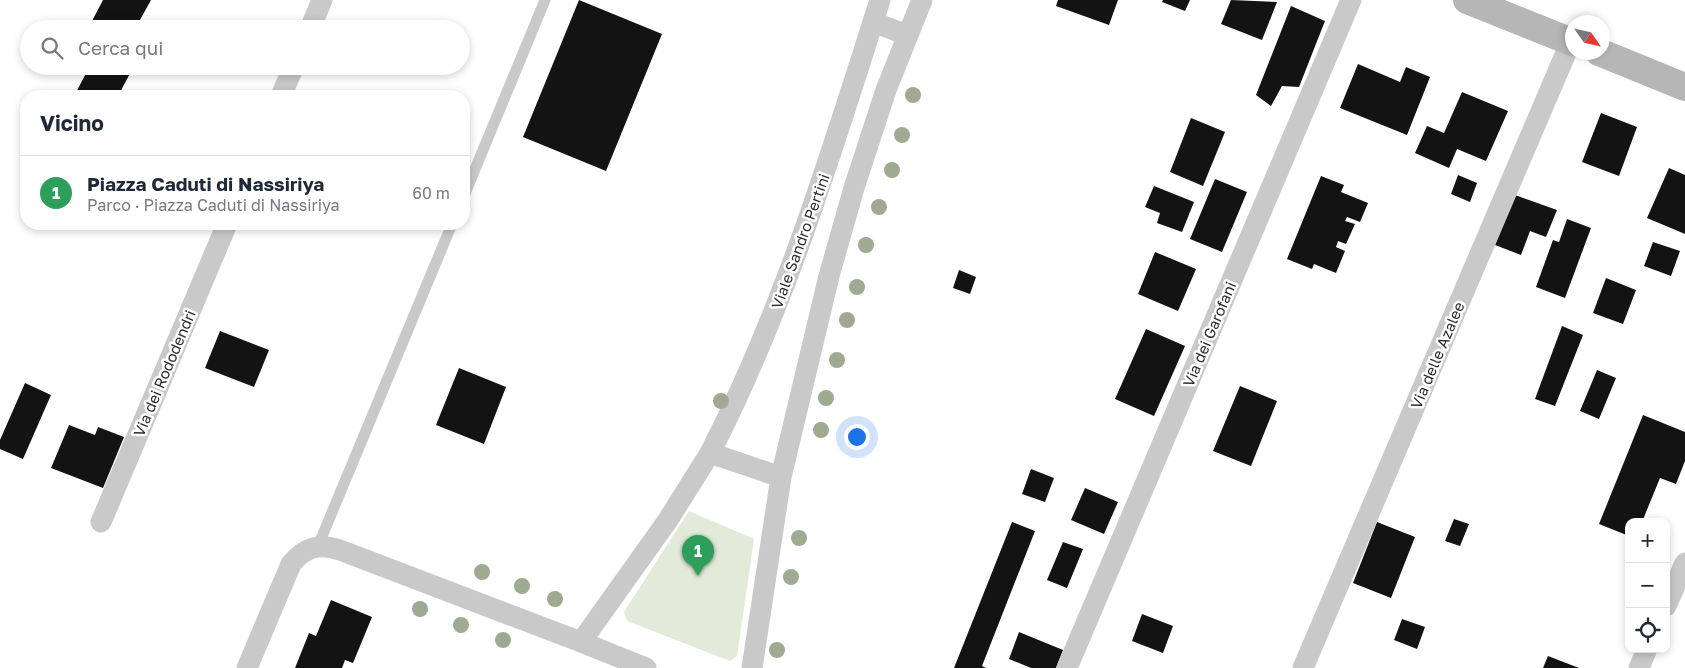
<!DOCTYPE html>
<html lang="it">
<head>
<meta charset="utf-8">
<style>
  body { margin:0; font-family:"Golos Text",sans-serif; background:#f6f6f7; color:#1f2937 }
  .controls { position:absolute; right:15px; bottom:15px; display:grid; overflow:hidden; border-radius:10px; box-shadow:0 2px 8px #0003 }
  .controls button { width:45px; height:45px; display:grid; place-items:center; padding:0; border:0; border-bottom:1px solid #e0e1e3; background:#fff; color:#1f2937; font:25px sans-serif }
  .compass { position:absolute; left:1565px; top:15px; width:45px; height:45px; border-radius:50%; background:#fff; box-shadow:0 2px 8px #0003; rotate:124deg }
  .you { position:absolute; left:856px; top:436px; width:18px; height:18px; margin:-12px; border:4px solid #fff; border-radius:50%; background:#1a73e8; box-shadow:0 0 0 8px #1a73e833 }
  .badge { display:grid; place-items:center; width:32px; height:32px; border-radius:50%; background:#e62b34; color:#fff; font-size:16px; font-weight:700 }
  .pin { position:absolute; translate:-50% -41px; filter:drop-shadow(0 1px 2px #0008) }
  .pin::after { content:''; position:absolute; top:26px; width:18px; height:15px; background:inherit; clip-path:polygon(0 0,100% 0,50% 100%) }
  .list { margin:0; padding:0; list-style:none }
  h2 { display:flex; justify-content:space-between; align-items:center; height:65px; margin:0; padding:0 20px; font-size:21px }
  h2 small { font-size:16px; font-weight:400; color:#747a83 }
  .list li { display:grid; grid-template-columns:32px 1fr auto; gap:15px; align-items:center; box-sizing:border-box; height:75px; padding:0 20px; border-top:1px solid #e0e1e3 }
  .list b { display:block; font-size:19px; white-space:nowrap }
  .list p { margin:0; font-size:16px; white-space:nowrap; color:#747a83 }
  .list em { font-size:16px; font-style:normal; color:#747a83 }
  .icon { flex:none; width:28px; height:28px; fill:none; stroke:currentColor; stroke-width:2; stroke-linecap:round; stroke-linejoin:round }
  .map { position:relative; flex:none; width:1685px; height:668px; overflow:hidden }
  .search { position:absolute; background:#fff; box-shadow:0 2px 8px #0003; left:20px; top:20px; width:450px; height:55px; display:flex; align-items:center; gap:12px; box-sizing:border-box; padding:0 18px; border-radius:28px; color:#747a83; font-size:19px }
  .panel { position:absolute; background:#fff; box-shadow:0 2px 8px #0003; left:20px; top:90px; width:450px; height:140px; border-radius:20px }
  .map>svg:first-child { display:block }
  .green { fill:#e2ead9 }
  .building { fill:#131313 }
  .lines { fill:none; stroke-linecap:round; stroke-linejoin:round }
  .lane { stroke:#c9c9c9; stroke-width:11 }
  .street { stroke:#c9c9c9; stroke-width:21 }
  .secondary { stroke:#b6b6b6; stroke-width:28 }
  .tree { fill:#9eab92 }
  .labels { text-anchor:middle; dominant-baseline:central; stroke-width:5; stroke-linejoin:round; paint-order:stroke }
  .street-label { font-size:15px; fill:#2c2c2c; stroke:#fff }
</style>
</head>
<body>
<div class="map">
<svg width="1685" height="668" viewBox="0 0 1685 668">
  <rect width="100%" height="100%" fill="#fff"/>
  <path class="green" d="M689,511L754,539L737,656L730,661L627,621L624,612Z"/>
  <path class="building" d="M103,0H151L135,29H105L92,21Z
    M579,0L662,34L606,171L523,137Z
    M1058,0H1118L1109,25L1056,6Z
    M1163,0H1190L1185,11L1162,2Z
    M1231,0L1277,2L1262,40L1221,24Z
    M1291,6L1325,21L1299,87L1282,86L1271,106L1256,95Z
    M1358,64L1400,82L1406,67L1430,77L1407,135L1340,108Z
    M90,66H134L118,96H74Z
    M1462,92L1508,111L1486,161L1457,149L1449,168L1415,153L1427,126L1444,133Z
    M1601,113L1637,127L1619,176L1582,162Z
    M1191,118L1225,132L1203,186L1170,172Z
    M1669,168L1685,175V234L1647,218Z
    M1458,175L1477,183L1470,202L1451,194Z
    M1321,176L1344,185L1341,192L1368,203L1360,222L1347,217L1345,221L1355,224L1346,244L1338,241L1336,247L1345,251L1336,273L1314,264L1312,269L1287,259Z
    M1215,179L1247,192L1222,252L1190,239Z
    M1154,186L1194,202L1182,232L1157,223L1160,213L1145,207Z
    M1515,195L1557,210L1546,237L1530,231L1521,255L1495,245Z
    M1567,219L1591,228L1565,298L1536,287L1553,240L1559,242Z
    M1653,242L1680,251L1671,276L1644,266Z
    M1155,252L1196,269L1178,311L1138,294Z
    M959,270L976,277L970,294L953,288Z
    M1606,278L1636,290L1623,324L1593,313Z
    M1562,326L1583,335L1555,406L1535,399Z
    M1146,329L1185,346L1154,416L1115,399Z
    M220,331L269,350L254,387L205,368Z
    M459,368L506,387L484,444L436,425Z
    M1597,370L1616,378L1599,419L1580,411Z
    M25,383L51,395L23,459L0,449V440Z
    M1240,386L1277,401L1251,466L1213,451Z
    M1643,415L1685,432V461L1676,484L1660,478L1642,522H1629V536L1599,524Z
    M69,425L95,435L98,427L124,437L103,488L51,468Z
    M1031,469L1054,478L1045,502L1022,494Z
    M1085,488L1118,502L1104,534L1071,520Z
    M1454,519L1469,524L1460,546L1445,541Z
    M1012,522L1035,531L982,666L986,668H954Z
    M1377,522L1415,537L1391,598L1353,583Z
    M1063,542L1083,549L1067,588L1047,580Z
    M331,600L372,617L353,663L345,660L342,668H295L309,633L316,636Z
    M1142,614L1173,626L1163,653L1132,641Z
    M1402,619L1425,627L1417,649L1394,640Z
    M1019,632L1063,650L1056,668H1031L1009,659Z
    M1548,656L1579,668H1543Z"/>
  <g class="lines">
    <path class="lane" d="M464,196L545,0
      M318,546L452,224"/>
    <path class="street" d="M873,22L907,35
      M310,29L322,0
      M281,96L294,66
      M710,453C784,309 831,154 880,0
      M101,522L227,224
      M1666,606L1685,563
      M247,668L291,564C305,547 319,543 340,550L581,642
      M646,668L581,642L668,520L710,453L781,477
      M752,668L781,477L829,276L854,188L886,90L922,0
      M1067,668L1351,0
      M1303,668L1571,41
      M1639,668L1647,649"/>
    <path class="secondary" d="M1467,0L1572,42
      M1599,52L1685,87"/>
  </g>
  <g class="tree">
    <circle cx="913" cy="95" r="8"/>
    <circle cx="902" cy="135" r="8"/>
    <circle cx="892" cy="170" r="8"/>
    <circle cx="879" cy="207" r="8"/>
    <circle cx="866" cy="245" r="8"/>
    <circle cx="857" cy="287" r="8"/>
    <circle cx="847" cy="320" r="8"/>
    <circle cx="837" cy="360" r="8"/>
    <circle cx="826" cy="398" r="8"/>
    <circle cx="721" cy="401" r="8"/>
    <circle cx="821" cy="430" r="8"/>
    <circle cx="799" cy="538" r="8"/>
    <circle cx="482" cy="572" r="8"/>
    <circle cx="791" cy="577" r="8"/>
    <circle cx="522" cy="586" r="8"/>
    <circle cx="555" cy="599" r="8"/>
    <circle cx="420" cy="609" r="8"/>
    <circle cx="461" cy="625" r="8"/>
    <circle cx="503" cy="640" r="8"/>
    <circle cx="777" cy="650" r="8"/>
  </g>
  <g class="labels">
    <g class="street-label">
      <text transform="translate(800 241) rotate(-70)">Viale Sandro Pertini</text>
      <text transform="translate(1209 334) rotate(-67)">Via dei Garofani</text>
      <text transform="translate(1437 355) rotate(-67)">Via delle Azalee</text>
      <text transform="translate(164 373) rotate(-67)">Via dei Rododendri</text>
    </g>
  </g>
</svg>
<div class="controls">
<button>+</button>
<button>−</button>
<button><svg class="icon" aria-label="locate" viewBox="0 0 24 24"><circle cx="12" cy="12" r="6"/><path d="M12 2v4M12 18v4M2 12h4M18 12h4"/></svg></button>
</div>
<svg class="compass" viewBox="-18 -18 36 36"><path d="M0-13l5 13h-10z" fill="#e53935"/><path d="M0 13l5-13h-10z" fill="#747a83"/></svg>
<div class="you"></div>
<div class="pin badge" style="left:698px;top:576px;background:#2e9e5b">1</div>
<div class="search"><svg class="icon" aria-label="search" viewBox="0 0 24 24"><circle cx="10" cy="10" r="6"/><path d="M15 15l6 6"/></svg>Cerca qui</div>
<section class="panel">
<h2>Vicino<small></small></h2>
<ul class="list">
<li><span class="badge" style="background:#2e9e5b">1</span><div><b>Piazza Caduti di Nassiriya</b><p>Parco · Piazza Caduti di Nassiriya</p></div><em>60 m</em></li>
</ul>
</section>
</div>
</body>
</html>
